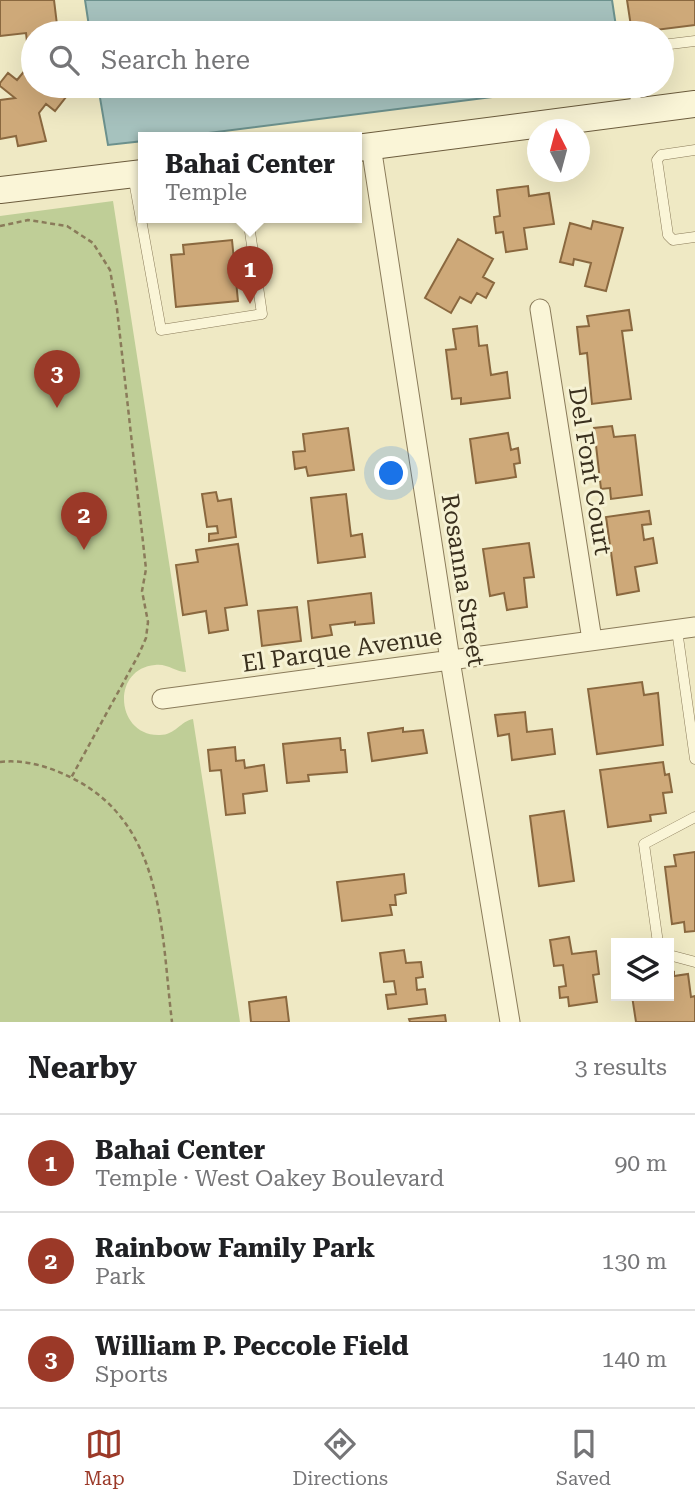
<!DOCTYPE html>
<html lang="en">
<head>
<meta charset="utf-8">
<style>
  body { margin:0; font-family:"Roboto Serif",serif; background:#f2f2f2; color:#202124 }
  .controls { position:absolute; right:21px; bottom:21px; display:grid; overflow:hidden; border-radius:0px; box-shadow:0 7px 28px #0002 }
  .controls button { width:63px; height:63px; display:grid; place-items:center; padding:0; border:0; border-bottom:2px solid #e0e0e0; background:#fff; color:#202124; font:35px sans-serif }
  .compass { position:absolute; left:527px; top:119px; width:63px; height:63px; border-radius:50%; background:#fff; box-shadow:0 7px 28px #0002; rotate:354deg }
  .you { position:absolute; left:392px; top:474px; width:24px; height:24px; margin:-18px; border:5px solid #fff; border-radius:50%; background:#1a73e8; box-shadow:0 0 0 10px #1a73e833 }
  .badge { display:grid; place-items:center; width:46px; height:46px; border-radius:50%; background:#9b3928; color:#fff; font-size:23px; font-weight:700 }
  .pin { position:absolute; translate:-50% -58px; filter:drop-shadow(0 2px 4px #0008) }
  .pin::after { content:''; position:absolute; top:37px; width:24px; height:21px; background:inherit; clip-path:polygon(0 0,100% 0,50% 100%) }
  .popup { position:absolute; left:138px; top:132px; width:224px; height:91px; box-sizing:border-box; display:grid; place-content:center; border-radius:0px; background:#fff; filter:drop-shadow(0 2px 5px #0005); font-size:23px; white-space:nowrap; color:#757577 }
  .popup b { font-size:26px; color:#202124 }
  .popup::after { content:''; position:absolute; left:50%; top:100%; margin-left:-14px; border:14px solid transparent; border-top-color:#fff }
  .list { margin:0; padding:0; list-style:none }
  h2 { display:flex; justify-content:space-between; align-items:center; height:91px; margin:0; padding:0 28px; font-size:30px }
  h2 small { font-size:23px; font-weight:400; color:#757577 }
  .list li { display:grid; grid-template-columns:46px 1fr auto; gap:21px; align-items:center; box-sizing:border-box; height:98px; padding:0 28px; border-top:2px solid #e0e0e0 }
  .list b { display:block; font-size:26px; white-space:nowrap }
  .list p { margin:0; font-size:23px; white-space:nowrap; color:#757577 }
  .list em { font-size:23px; font-style:normal; color:#757577 }
  .icon { flex:none; width:38px; height:38px; fill:none; stroke:currentColor; stroke-width:2; stroke-linecap:round; stroke-linejoin:round }
  .map { position:relative; flex:none; width:695px; height:1022px; overflow:hidden }
  .search { position:absolute; background:#fff; box-shadow:0 7px 28px #0002; left:21px; right:21px; top:21px; height:77px; display:flex; align-items:center; gap:18px; box-sizing:border-box; padding:0 24px; border-radius:38px; color:#757577; font-size:26px }
  .sheet { height:385px; background:#fff }
  nav { display:flex; justify-content:space-around; align-items:center; box-sizing:border-box; height:98px; border-top:2px solid #e0e0e0; background:#fff; font-size:19px; color:#757577 }
  nav a { display:grid; justify-items:center; gap:4px }
  nav .on { color:#9b3928 }
  .map>svg:first-child { display:block }
  .green { fill:#bfce97 }
  .water { fill:#a6c2be; stroke:#6c918d; stroke-width:2 }
  .building { fill:#cea979; stroke:#8a683f; stroke-width:2 }
  .lines { fill:none; stroke-linecap:round; stroke-linejoin:round }
  .lane-casing { stroke:#8a7b5a; stroke-width:11 }
  .street-casing { stroke:#8a7b5a; stroke-width:21 }
  .secondary-casing { stroke:#6c5c3d; stroke-width:28 }
  .path { stroke:#8a7b5a; stroke-width:2.5; stroke-dasharray:5 3.5; stroke-linecap:butt }
  .lane { stroke:#faf5d7; stroke-width:10 }
  .street { stroke:#faf5d7; stroke-width:19 }
  .secondary { stroke:#faf5d7; stroke-width:26 }
  .labels { text-anchor:middle; dominant-baseline:central; stroke-width:6; stroke-linejoin:round; paint-order:stroke }
  .street-label { font-size:24px; fill:#3a301e; stroke:#f6f2d4 }
</style>
</head>
<body>
<div class="map">
<svg width="695" height="1022" viewBox="0 0 695 1022">
  <rect width="100%" height="100%" fill="#efe9c4"/>
  <path class="green" d="M113,201L186,672C176,672 167,663 155,665C110,669 116,737 160,735C175,735 181,721 193,719L240,1022H0V216Z"/>
  <path class="water" d="M85,0H612L617,33H90Z
    M98,86H580L169,138H143V141L108,145Z"/>
  <path class="building" d="M0,0H54L58,33H33V41L27,42L26,33L0,36Z
    M627,0H695V25L632,33Z
    M31,63L33,65V86H69L73,88L55,111L46,104L39,113L46,141L18,146L16,136L0,139V100L15,98L0,86V83L8,73L17,80Z
    M528,186L529,196L549,193L554,224L524,228L527,249L506,252L503,232L496,233L494,217L500,216L497,190Z
    M593,221L623,228L606,291L585,286L591,263L574,259L573,265L560,262L570,223L591,229Z
    M458,239L493,259L483,277L494,283L486,298L477,293L471,303L460,297L451,313L425,298Z
    M232,240L238,301L176,307L171,255L184,254L183,245Z
    M629,310L632,330L622,331L631,399L592,404L587,353L580,354L577,327L589,326L587,316Z
    M477,326L479,346L487,345L491,375L507,372L510,398L461,404V398L452,399L446,350L456,349L453,329Z
    M612,426L614,437L635,435L642,495L611,499L610,488L601,489L594,428Z
    M348,428L354,470L308,476L306,467L295,469L293,452L305,451L303,434Z
    M508,433L511,450L518,448L520,463L514,464L516,477L476,483L470,439Z
    M216,492L218,501L231,499L236,537L209,541V534L218,533L217,526L207,527L202,494Z
    M346,494L351,536L362,534L365,557L318,563L311,498Z
    M649,511L651,524L642,525L644,540L653,538L657,563L635,567L639,591L617,595L606,517Z
    M529,543L534,577L524,578L527,607L507,610L504,593L490,596L483,549Z
    M238,544L247,605L225,608L228,630L209,633L206,611L183,615L176,565L198,562L196,550Z
    M371,593L374,623L355,625V622L330,625L332,635L312,638L308,601Z
    M297,607L301,641L262,646L258,611Z
    M642,682L644,695L658,693L663,745L597,754L588,689Z
    M525,712L527,732L552,729L555,754L512,760L509,734L498,736L495,715Z
    M403,728V732L423,730L427,753L372,761L368,733Z
    M340,738L341,750H345L347,772L308,775L309,781L287,783L283,744Z
    M235,747L236,761L244,760L245,768L264,765L267,791L243,794L245,813L226,815L221,770L210,771L208,750Z
    M663,762L665,775L669,774L672,792L663,793L666,813L650,815L651,821L608,827L600,770Z
    M564,811L574,881L539,886L530,816Z
    M695,852V931L685,932L684,922L672,924L665,867L676,866L674,855Z
    M404,874L406,893L395,895L396,905H390L392,915L342,921L337,882Z
    M569,937L572,954L596,951L599,974L593,975L597,1002L569,1006L568,997L560,998L559,987L566,986L563,965L554,966L550,940Z
    M404,950L406,963L421,962L423,977L416,978L417,990L425,989L427,1004L388,1009L386,995L396,994L394,981L384,982L380,953Z
    M674,972V976L688,974L691,997L695,996V1022H636L632,996H669V973Z
    M286,997L289,1022H251L249,1002Z
    M445,1015L446,1022H410L409,1019Z"/>
  <g class="lines">
    <defs>
      <path id="lane" d="M662,45L695,41
        M634,86L637,110
        M695,150L661,155L657,160L668,235L673,240L695,237
        M133,175L161,330L262,314L248,218
        M677,630L695,759
        M658,943L644,844L695,817
        M669,955L695,962"/>
      <path id="street" d="M371,146L450,660L510,1022
        M540,309L592,640
        M162,699L695,627"/>
      <path id="secondary" d="M357,148L695,104
        M0,190L143,173"/>
    </defs>
    <use href="#lane" class="lane-casing"/>
    <use href="#street" class="street-casing"/>
    <use href="#secondary" class="secondary-casing"/>
    <path class="path" d="M0,226L28,220L67,226L93,243L110,270L117,309L146,569L142,591L148,622L146,638L139,654L71,778
      M0,762C25,759 50,767 72,778C165,824 161,933 172,1022"/>
    <use href="#lane" class="lane"/>
    <use href="#street" class="street"/>
    <use href="#secondary" class="secondary"/>
  </g>
  <g class="labels">
    <g class="street-label">
      <text transform="translate(590 471) rotate(81)">Del Font Court</text>
      <text transform="translate(463 580) rotate(81)">Rosanna Street</text>
      <text transform="translate(342 650) rotate(-8)">El Parque Avenue</text>
    </g>
  </g>
</svg>
<div class="controls">
<button><svg class="icon" aria-label="layers" viewBox="0 0 24 24"><path d="M12 4l9 5-9 5-9-5zM3 14l9 5 9-5"/></svg></button>
</div>
<svg class="compass" viewBox="-18 -18 36 36"><path d="M0-13l5 13h-10z" fill="#e53935"/><path d="M0 13l5-13h-10z" fill="#757577"/></svg>
<div class="you"></div>
<div class="pin badge" style="left:250px;top:304px">1</div>
<div class="popup"><b>Bahai Center</b>Temple</div>
<div class="pin badge" style="left:84px;top:550px">2</div>
<div class="pin badge" style="left:57px;top:408px">3</div>
<div class="search"><svg class="icon" aria-label="search" viewBox="0 0 24 24"><circle cx="10" cy="10" r="6"/><path d="M15 15l6 6"/></svg>Search here</div>
</div>
<section class="sheet">
<h2>Nearby<small>3 results</small></h2>
<ul class="list">
<li><span class="badge">1</span><div><b>Bahai Center</b><p>Temple · West Oakey Boulevard</p></div><em>90 m</em></li>
<li><span class="badge">2</span><div><b>Rainbow Family Park</b><p>Park</p></div><em>130 m</em></li>
<li><span class="badge">3</span><div><b>William P. Peccole Field</b><p>Sports</p></div><em>140 m</em></li>
</ul>
</section>
<nav>
<a class="on"><svg class="icon" aria-label="map" viewBox="0 0 24 24"><path d="M3 6l6-2 6 2 6-2v14l-6 2-6-2-6 2zM9 4v14M15 6v14"/></svg>Map</a>
<a><svg class="icon" aria-label="directions" viewBox="0 0 24 24"><path d="M12 3l9 9-9 9-9-9zM9 14v-3h6M13 9l2 2-2 2"/></svg>Directions</a>
<a><svg class="icon" aria-label="saved" viewBox="0 0 24 24"><path d="M7 4h10v16l-5-4-5 4z"/></svg>Saved</a>
</nav>
</body>
</html>
